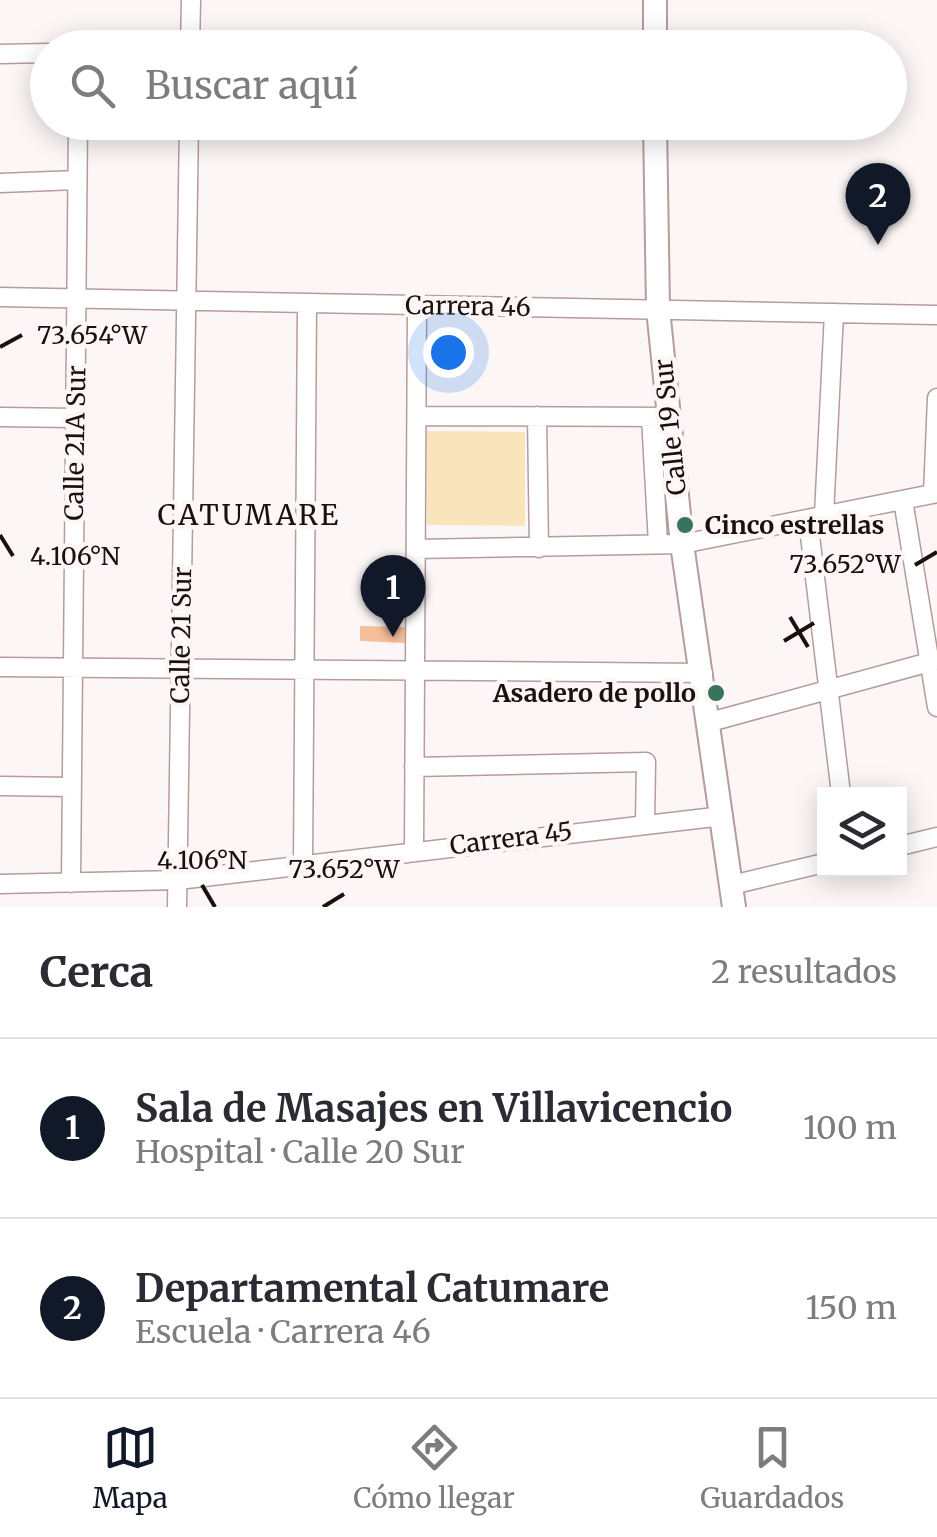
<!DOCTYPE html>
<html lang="es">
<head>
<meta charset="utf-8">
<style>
  body { margin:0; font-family:Merriweather,serif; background:#f7f7f7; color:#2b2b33 }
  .controls { position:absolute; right:30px; bottom:30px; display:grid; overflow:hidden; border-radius:0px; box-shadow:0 5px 25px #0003 }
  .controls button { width:90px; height:90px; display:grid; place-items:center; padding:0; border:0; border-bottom:2px solid #e1e1e2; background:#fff; color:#2b2b33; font:50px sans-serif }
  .you { position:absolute; left:448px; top:352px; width:35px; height:35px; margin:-25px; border:8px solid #fff; border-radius:50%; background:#1a73e8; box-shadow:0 0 0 15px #1a73e833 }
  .badge { display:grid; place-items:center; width:65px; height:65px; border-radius:50%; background:#111827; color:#fff; font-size:32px; font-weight:700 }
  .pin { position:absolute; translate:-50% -82px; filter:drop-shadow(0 2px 5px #0008) }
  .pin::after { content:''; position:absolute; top:52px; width:35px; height:30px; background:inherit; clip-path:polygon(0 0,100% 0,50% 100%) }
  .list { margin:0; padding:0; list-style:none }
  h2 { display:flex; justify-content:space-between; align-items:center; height:130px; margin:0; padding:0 40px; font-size:42px }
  h2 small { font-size:32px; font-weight:400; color:#7c7c81 }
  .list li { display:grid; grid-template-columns:65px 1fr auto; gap:30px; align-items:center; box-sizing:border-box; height:180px; padding:0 40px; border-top:2px solid #e1e1e2 }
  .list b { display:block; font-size:38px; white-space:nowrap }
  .list p { margin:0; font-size:32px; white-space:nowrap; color:#7c7c81 }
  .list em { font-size:32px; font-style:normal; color:#7c7c81 }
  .icon { flex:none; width:55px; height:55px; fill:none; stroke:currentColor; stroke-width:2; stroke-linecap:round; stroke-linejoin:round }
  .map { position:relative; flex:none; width:937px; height:907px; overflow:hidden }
  .search { position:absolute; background:#fff; box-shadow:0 5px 25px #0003; left:30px; right:30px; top:30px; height:110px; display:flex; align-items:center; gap:25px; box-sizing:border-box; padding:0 35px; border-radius:55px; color:#7c7c81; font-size:38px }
  .sheet { height:490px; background:#fff }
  nav { display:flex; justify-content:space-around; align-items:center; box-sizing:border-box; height:140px; border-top:2px solid #e1e1e2; background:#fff; font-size:28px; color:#7c7c81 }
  nav a { display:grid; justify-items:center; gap:5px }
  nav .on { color:#111827 }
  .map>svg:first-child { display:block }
  .green { fill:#fae4bb }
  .building { fill:#f6bf9b }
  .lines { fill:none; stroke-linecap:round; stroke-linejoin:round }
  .minor-casing { stroke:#b49d9a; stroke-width:21 }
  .tertiary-casing { stroke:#b49d9a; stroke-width:26 }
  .minor { stroke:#fff; stroke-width:18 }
  .tertiary { stroke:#fff; stroke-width:22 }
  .ticks { fill:none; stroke:#191110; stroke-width:4 }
  .poi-dot { fill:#37735d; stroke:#fcf7f6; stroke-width:4 }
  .labels { text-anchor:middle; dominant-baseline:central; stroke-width:9; stroke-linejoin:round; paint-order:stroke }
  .street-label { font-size:25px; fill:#191110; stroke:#fcf7f6 }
  .poi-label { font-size:25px; font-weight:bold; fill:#191110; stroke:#fcf7f6; text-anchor:start }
  .neighbourhood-label { font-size:28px; letter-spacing:2.5px; fill:#191110; stroke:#fcf7f6 }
  .ticks-label { font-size:25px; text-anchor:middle; fill:#191110; stroke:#fcf7f6; stroke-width:9; stroke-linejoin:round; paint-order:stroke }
</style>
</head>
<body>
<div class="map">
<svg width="937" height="907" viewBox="0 0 937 907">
  <rect width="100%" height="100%" fill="#fcf7f6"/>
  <path class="green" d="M427,431L525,432V526L427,525Z"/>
  <path class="building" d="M360,626L405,627V643L360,641Z"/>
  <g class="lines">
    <defs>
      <path id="minor" d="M190,48L191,0
        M0,54L48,53
        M0,183L77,180
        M0,297L937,315
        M417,416L669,417
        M537,416L539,548
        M0,417L75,418
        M651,417L658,544
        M933,494L937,398
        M903,500L937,707
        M824,515L834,313
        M808,519L841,794
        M416,549L682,544L937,493
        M0,667L703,673
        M710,722L937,660
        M414,767L646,762L645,823
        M0,786L72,787
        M900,846L937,837
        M414,850L417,305
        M303,865L307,303
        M71,883L78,122
        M0,884L178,880L723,816
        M732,885L824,863
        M177,907L189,122"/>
      <path id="tertiary" d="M655,0V48
        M655,122L658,309L682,544L734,907"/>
    </defs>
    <use href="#minor" class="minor-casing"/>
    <use href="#tertiary" class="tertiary-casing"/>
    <use href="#minor" class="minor"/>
    <use href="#tertiary" class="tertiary"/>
  </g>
  <path class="ticks" d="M0,347L22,335M0,535L13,556M915,565L937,552M790,617L808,647M784,641L814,623M202,885L215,907M323,907L344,894"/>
  <g class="poi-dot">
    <circle cx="685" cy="525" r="10"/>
    <circle cx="716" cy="693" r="10"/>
  </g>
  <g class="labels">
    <g class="street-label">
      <text transform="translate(468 306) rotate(1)">Carrera 46</text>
      <text transform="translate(670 427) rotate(-96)">Calle 19 Sur</text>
      <text transform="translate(75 443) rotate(-89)">Calle 21A Sur</text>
      <text transform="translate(181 635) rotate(-89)">Calle 21 Sur</text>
      <text transform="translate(511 838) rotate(-7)">Carrera 45</text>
    </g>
    <g class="poi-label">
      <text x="705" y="525">Cinco estrellas</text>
      <text x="696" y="693" text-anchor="end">Asadero de pollo</text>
    </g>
    <g class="neighbourhood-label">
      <text x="249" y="515">CATUMARE</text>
    </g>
  </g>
  <g class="ticks-label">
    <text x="92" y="344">73.654°W</text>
    <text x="75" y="565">4.106°N</text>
    <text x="845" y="573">73.652°W</text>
    <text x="202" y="869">4.106°N</text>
    <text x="344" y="878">73.652°W</text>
  </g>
</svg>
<div class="controls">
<button><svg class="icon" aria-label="layers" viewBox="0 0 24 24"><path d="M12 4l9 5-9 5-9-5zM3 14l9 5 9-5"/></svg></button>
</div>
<div class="you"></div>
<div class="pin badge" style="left:393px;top:637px">1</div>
<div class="pin badge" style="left:878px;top:245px">2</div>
<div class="search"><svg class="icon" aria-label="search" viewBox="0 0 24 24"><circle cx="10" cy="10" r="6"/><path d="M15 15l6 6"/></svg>Buscar aquí</div>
</div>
<section class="sheet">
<h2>Cerca<small>2 resultados</small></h2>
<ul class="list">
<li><span class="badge">1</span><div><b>Sala de Masajes en Villavicencio</b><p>Hospital · Calle 20 Sur</p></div><em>100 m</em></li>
<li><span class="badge">2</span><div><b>Departamental Catumare</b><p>Escuela · Carrera 46</p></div><em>150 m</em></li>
</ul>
</section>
<nav>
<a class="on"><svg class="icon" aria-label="map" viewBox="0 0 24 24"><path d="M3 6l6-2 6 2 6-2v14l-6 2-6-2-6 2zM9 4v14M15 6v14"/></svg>Mapa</a>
<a><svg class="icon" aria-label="directions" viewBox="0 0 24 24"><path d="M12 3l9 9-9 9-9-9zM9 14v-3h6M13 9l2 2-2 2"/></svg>Cómo llegar</a>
<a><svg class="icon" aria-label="saved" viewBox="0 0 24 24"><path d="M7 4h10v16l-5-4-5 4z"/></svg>Guardados</a>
</nav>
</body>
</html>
